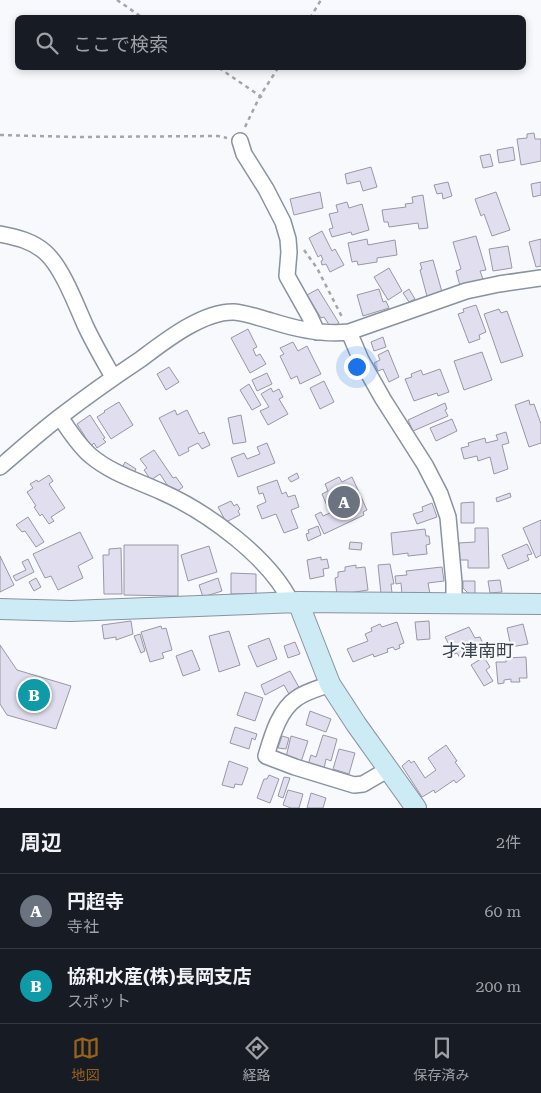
<!DOCTYPE html>
<html lang="ja">
<head>
<meta charset="utf-8">
<style>
  body { margin:0; font-family:"Roboto Serif","Noto Sans JP",serif; background:#242831; color:#f1f3f6 }
  .you { position:absolute; left:356px; top:366px; width:18px; height:18px; margin:-12px; border:4px solid #fff; border-radius:50%; background:#1a73e8; box-shadow:0 0 0 8px #1a73e833 }
  .badge { display:grid; place-items:center; width:32px; height:32px; border-radius:50%; background:#98621a; color:#fff; font-size:16px; font-weight:700 }
  .pin { position:absolute; translate:-50% -50%; border:2px solid #fff; box-shadow:0 1px 5px #0006 }
  .list { margin:0; padding:0; list-style:none }
  h2 { display:flex; justify-content:space-between; align-items:center; height:65px; margin:0; padding:0 20px; font-size:21px }
  h2 small { font-size:16px; font-weight:400; color:#9ea1a6 }
  .list li { display:grid; grid-template-columns:32px 1fr auto; gap:15px; align-items:center; box-sizing:border-box; height:75px; padding:0 20px; border-top:1px solid #363941 }
  .list b { display:block; font-size:19px; white-space:nowrap }
  .list p { margin:0; font-size:16px; white-space:nowrap; color:#9ea1a6 }
  .list em { font-size:16px; font-style:normal; color:#9ea1a6 }
  .icon { flex:none; width:28px; height:28px; fill:none; stroke:currentColor; stroke-width:2; stroke-linecap:round; stroke-linejoin:round }
  .map { position:relative; flex:none; width:541px; height:808px; overflow:hidden }
  .search { position:absolute; background:#171b24; box-shadow:0 2px 8px #0003; left:15px; right:15px; top:15px; height:55px; display:flex; align-items:center; gap:12px; box-sizing:border-box; padding:0 18px; border-radius:8px; color:#9ea1a6; font-size:19px }
  .sheet { height:215px; background:#171b24 }
  nav { display:flex; justify-content:space-around; align-items:center; box-sizing:border-box; height:70px; border-top:1px solid #363941; background:#171b24; font-size:14px; color:#9ea1a6 }
  nav a { display:grid; justify-items:center; gap:2px }
  nav .on { color:#98621a }
  .map>svg:first-child { display:block }
  .building { fill:#e1deef; stroke:#9997a6 }
  .lines { fill:none; stroke-linecap:round; stroke-linejoin:round }
  .street-casing { stroke:#89929f; stroke-width:18 }
  .secondary-casing { stroke:#89929f; stroke-width:22 }
  .path { stroke:#a3a5a9; stroke-width:2.5; stroke-dasharray:4 4; stroke-linecap:butt }
  .street { stroke:#fff; stroke-width:15 }
  .secondary { stroke:#cdebf5; stroke-width:20 }
  .labels { text-anchor:middle; dominant-baseline:central; stroke-width:4.5; stroke-linejoin:round; paint-order:stroke }
  .neighbourhood-label { font-size:18px; fill:#39414c; stroke:#f7f9fc }
</style>
</head>
<body>
<div class="map">
<svg width="541" height="808" viewBox="0 0 541 808">
  <rect width="100%" height="100%" fill="#f7f9fc"/>
  <path class="building" d="M534,133L535,139H541V161L521,165L517,139L527,138V134Z
    M513,147L515,160L499,163L497,150Z
    M490,154L493,166L483,168L480,156Z
    M371,167L377,187L363,191L360,181L347,184L345,174Z
    M448,182L452,196L443,199L442,193L437,194L434,185Z
    M541,182V195L533,197L531,184Z
    M320,192L323,208L294,215L290,199Z
    M496,192L510,230L492,236L484,214L481,216L475,199Z
    M423,195L428,228L419,229L418,223L389,227L388,222H384L382,210L406,207L405,204L413,203L412,197Z
    M347,202L349,208L362,204L369,230L352,235L351,232L332,237L329,229L333,228L329,214L338,212L336,205Z
    M322,231L332,251L335,249L344,265L330,272L326,264L322,265L321,261L323,260L321,255L318,257L309,238Z
    M476,236L486,270L480,271L483,279L460,286L456,271L461,269L453,242Z
    M367,239L368,245L395,240L397,255L377,258V262L358,265L357,261L352,262L348,243Z
    M541,239V266L536,267L529,242Z
    M508,246L512,268L493,271L489,249Z
    M433,260L442,292L437,293L438,297L428,300L420,270L422,269L420,263Z
    M389,268L402,291L388,300L374,277Z
    M318,289L339,323L331,328L324,317L321,318L307,295Z
    M379,289L383,302L386,301L389,308L363,316L357,295Z
    M409,289L415,299L409,302L403,293Z
    M476,305L486,332L479,335L480,339L469,343L458,314L464,312L463,309Z
    M499,309L501,313L507,311L523,356L501,363L484,314Z
    M248,329L257,347L253,349L256,356L260,354L266,364L250,373L231,338Z
    M383,337L386,347L374,351L371,342Z
    M293,342L298,351L307,346L321,374L300,384L297,376L291,379L280,356L284,354L280,348Z
    M388,350L399,377L389,382L383,369L378,371L374,363L380,360L378,355Z
    M482,352L492,380L464,390L454,361Z
    M169,367L179,382L166,390L157,374Z
    M440,369L449,392L438,396L437,393L414,401L405,379L412,377L411,374L421,370L423,375Z
    M267,373L272,384L257,391L252,380Z
    M324,381L334,402L320,409L310,388Z
    M249,384L261,405L252,410L240,390Z
    M271,388L273,392L279,389L283,397L279,399L288,414L268,425L260,411L269,407L261,394Z
    M529,400L530,405L534,404L541,424V443L529,447L515,405Z
    M119,402L133,425L111,439L97,417L105,412L104,411Z
    M445,403L447,409L445,410L448,416L413,431L408,420Z
    M175,410L177,415L187,410L199,434L204,432L210,445L202,449L198,443L188,448L189,451L179,456L159,418Z
    M90,415L105,438L103,439L106,442L97,448L94,443L91,446L77,424Z
    M241,415L246,442L233,444L228,418Z
    M452,419L457,431L436,441L430,428Z
    M506,432L509,443L502,445L508,469L494,474L490,457L478,461L477,456L464,459L461,448L469,446L468,443L485,438L486,443L498,440L496,435Z
    M267,443L275,463L238,477L231,458L244,453L247,459L260,454L257,447Z
    M154,450L173,478L176,477L183,487L173,494L160,474L151,480L144,470L147,468L140,459Z
    M125,462L136,469L133,475L122,468Z
    M297,473L299,478L291,482L288,478Z
    M49,475L53,481L49,484L65,508L51,517L54,521L49,524L42,514L40,516L34,507L36,506L27,492L33,488L30,484L37,480L38,482Z
    M339,477L342,482L352,477L367,510L363,512L364,515L324,534L315,515L321,512L323,516L330,513L322,494L328,491L325,484Z
    M277,480L282,494L286,492L288,497L295,495L299,507L291,510L298,528L284,533L276,514L262,519L257,506L266,502L263,493L259,494L257,487Z
    M510,493L511,497L497,502L496,498Z
    M231,501L234,506L237,504L240,509L238,511L240,515L226,522L218,507Z
    M474,502V523H461V503Z
    M432,503L437,517L417,524L413,514L423,511L422,507Z
    M28,517L44,542L36,547L25,531L22,532L16,525Z
    M541,520V555L536,558L523,528Z
    M318,526L321,535L308,541L306,534L309,533L308,530Z
    M475,528H488L489,568H468V560H459V543L475,542Z
    M425,529L426,536H429L430,544L426,545L427,554L408,556V553L393,555L391,533Z
    M80,532L93,558L78,566L83,578L58,590L51,576L45,578L33,554Z
    M350,542L362,543L361,550L349,549Z
    M527,544L532,554L527,555L529,560L508,569L502,555Z
    M124,545H178V596L124,595Z
    M209,546L217,572L188,581L181,555Z
    M121,548L122,594H104L103,555H109V549Z
    M0,556L14,585L0,592Z
    M321,557V560L327,559L329,568L323,569L324,576L310,579L307,560Z
    M28,559L34,572L16,581L13,576L26,570L22,562Z
    M390,564L394,584H391L392,593L381,594L378,565Z
    M356,565V568L365,567L368,590L337,595L335,578L338,577V572L345,571V567Z
    M442,567L444,581L428,583L430,594L402,595L401,583L396,584L395,576L407,575L406,571Z
    M231,573L256,574V594H231Z
    M36,578L41,587L34,591L29,582Z
    M218,578L222,591L203,597L199,585Z
    M500,580L502,592L490,593L488,581Z
    M463,581H475V594H469L463,588Z
    M131,621L133,634L116,640V637L104,639L102,625Z
    M429,621L430,639L417,640L415,622Z
    M397,622L404,643L399,645L400,648L395,650L393,647L387,649L388,652L374,657L373,654L353,662L347,649L368,641L365,634L372,631L371,628L380,624L382,627Z
    M523,624L528,644L511,647L507,628Z
    M161,626L162,629L166,628L172,650L162,653L164,658L150,662L141,632Z
    M469,627L475,638L480,637L485,648L460,658L457,653L454,654L445,637Z
    M229,631L240,665L219,672L209,636Z
    M140,634L145,651L141,653L134,636Z
    M269,638L277,659L257,667L248,646Z
    M295,642L300,654L288,658L284,646Z
    M0,645L17,670L71,686L56,729L7,715L0,704Z
    M192,650L200,670L183,676L176,656Z
    M484,657L490,667L486,670L493,681L484,686L471,665Z
    M526,657L527,678H519L520,682H511V679L504,680V683L498,684L496,662H506V658Z
    M290,671L301,691L290,696L284,685L265,695L261,685Z
    M245,692L263,698L255,721L237,715Z
    M310,711L331,719L326,732L306,725Z
    M235,727L257,734L255,740L252,738L249,749L230,743Z
    M323,735L337,739L331,761L326,759L324,769L308,765L311,755L316,757Z
    M282,736L289,738L286,749L278,748Z
    M291,736L308,741L301,762L286,757Z
    M446,745L457,761L455,762L465,776L456,783L454,780L435,793L434,790L422,797L402,766L409,760L411,763L414,761L425,778L436,770L428,758Z
    M339,749L355,753L349,774L333,769Z
    M229,761L248,768L242,785L235,784L234,788L222,785Z
    M269,775L279,779L270,803L257,798L264,779H267Z
    M284,777L290,778L283,798L278,796Z
    M288,790L303,794L299,808H291L283,805Z
    M311,793L326,798L323,808H307Z"/>
  <g class="lines">
    <defs>
      <path id="street" d="M240,141L244,154L266,189L283,222L288,239L289,252L287,276L310,317L317,332
        M0,234C16,237 33,241 46,253C63,269 76,305 86,327C94,344 104,361 113,377
        M349,332L361,360L383,399L425,465L440,494L448,517L454,583V603
        M60,417C69,430 78,445 91,456C111,473 138,481 162,492C207,512 269,557 291,602
        M0,467C20,450 40,432 61,416C87,396 114,377 141,359C165,341 203,311 234,312C247,313 259,318 271,321C296,329 323,335 349,332L466,291L499,284L541,278
        M330,684C320,688 307,691 297,698C279,710 272,736 266,756L295,767L354,785L363,784L387,770"/>
      <path id="secondary" d="M298,602L330,684L356,724L416,808
        M0,609L71,611L298,602L541,604"/>
    </defs>
    <use href="#street" class="street-casing"/>
    <use href="#secondary" class="secondary-casing"/>
    <path class="path" d="M117,0L143,18
      M310,18L321,0
      M219,68L260,96L264,100
      M245,127L260,96L278,68
      M0,135L76,137L218,136L227,138
      M304,250L317,268L343,319"/>
    <use href="#street" class="street"/>
    <use href="#secondary" class="secondary"/>
  </g>
  <g class="labels">
    <g class="neighbourhood-label">
      <text x="478" y="650">才津南町</text>
    </g>
  </g>
</svg>
<div class="you"></div>
<div class="pin badge" style="left:344px;top:502px;background:#6b7280">A</div>
<div class="pin badge" style="left:34px;top:695px;background:#0f9aa8">B</div>
<div class="search"><svg class="icon" aria-label="search" viewBox="0 0 24 24"><circle cx="10" cy="10" r="6"/><path d="M15 15l6 6"/></svg>ここで検索</div>
</div>
<section class="sheet">
<h2>周辺<small>2件</small></h2>
<ul class="list">
<li><span class="badge" style="background:#6b7280">A</span><div><b>円超寺</b><p>寺社</p></div><em>60 m</em></li>
<li><span class="badge" style="background:#0f9aa8">B</span><div><b>協和水産(株)長岡支店</b><p>スポット</p></div><em>200 m</em></li>
</ul>
</section>
<nav>
<a class="on"><svg class="icon" aria-label="map" viewBox="0 0 24 24"><path d="M3 6l6-2 6 2 6-2v14l-6 2-6-2-6 2zM9 4v14M15 6v14"/></svg>地図</a>
<a><svg class="icon" aria-label="directions" viewBox="0 0 24 24"><path d="M12 3l9 9-9 9-9-9zM9 14v-3h6M13 9l2 2-2 2"/></svg>経路</a>
<a><svg class="icon" aria-label="saved" viewBox="0 0 24 24"><path d="M7 4h10v16l-5-4-5 4z"/></svg>保存済み</a>
</nav>
</body>
</html>
